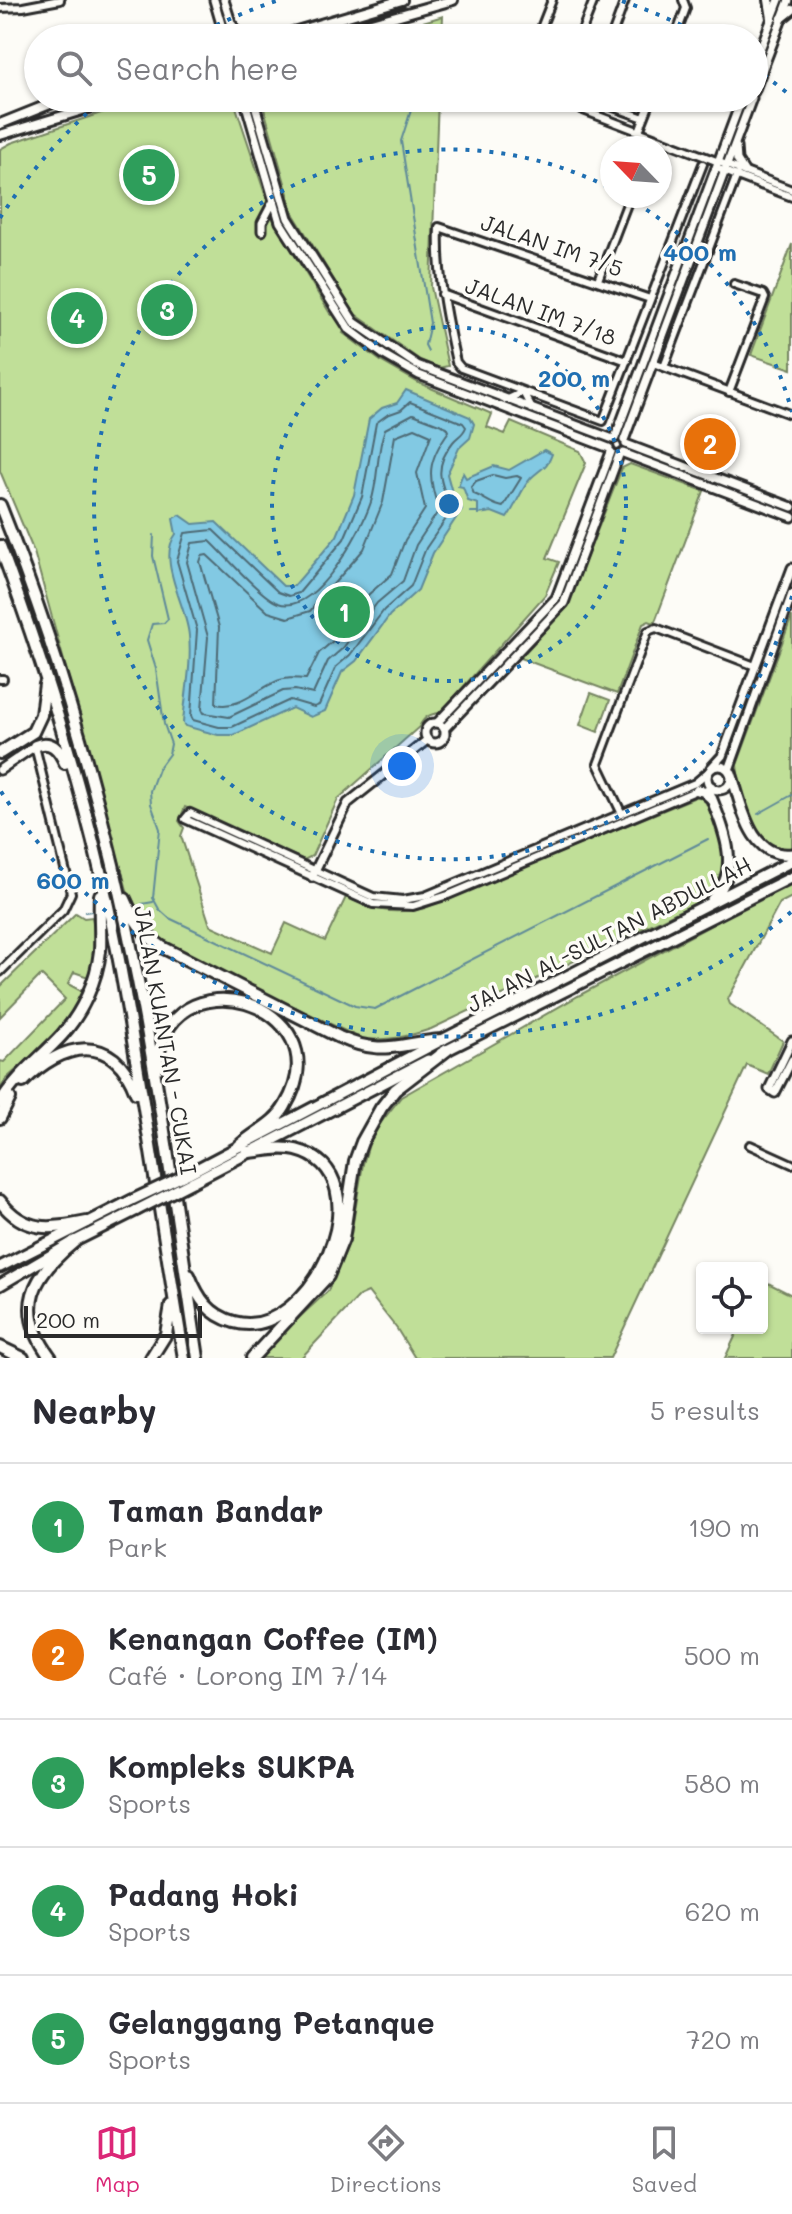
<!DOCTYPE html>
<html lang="en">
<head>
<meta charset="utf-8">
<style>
  body { margin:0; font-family:Mali,sans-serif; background:#f2f2f3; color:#2b2b33 }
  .controls { position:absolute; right:24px; bottom:24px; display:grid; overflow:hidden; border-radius:8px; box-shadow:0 2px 6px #0004 }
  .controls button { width:72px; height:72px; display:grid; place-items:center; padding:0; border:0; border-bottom:2px solid #e1e1e2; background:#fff; color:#2b2b33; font:40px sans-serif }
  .compass { position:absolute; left:600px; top:136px; width:72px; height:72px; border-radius:50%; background:#fff; box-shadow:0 2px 6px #0004; rotate:295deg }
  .scale { position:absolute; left:24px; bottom:20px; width:178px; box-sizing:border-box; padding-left:8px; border:4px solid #2b2b2b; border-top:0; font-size:22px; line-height:28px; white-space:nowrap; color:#2b2b2b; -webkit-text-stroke:6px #fdfcf7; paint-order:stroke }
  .you { position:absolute; left:402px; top:766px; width:28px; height:28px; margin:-20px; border:6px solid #fff; border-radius:50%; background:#1a73e8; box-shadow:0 0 0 12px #1a73e833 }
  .badge { display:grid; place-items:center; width:52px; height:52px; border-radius:50%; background:#db2777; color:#fff; font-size:26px; font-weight:700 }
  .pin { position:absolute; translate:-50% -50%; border:4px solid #fff; box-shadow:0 2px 8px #0006 }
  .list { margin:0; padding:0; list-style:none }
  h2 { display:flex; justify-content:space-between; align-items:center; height:104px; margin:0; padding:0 32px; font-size:34px }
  h2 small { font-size:26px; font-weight:400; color:#7c7c81 }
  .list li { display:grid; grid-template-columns:52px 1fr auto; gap:24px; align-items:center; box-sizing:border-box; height:128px; padding:0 32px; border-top:2px solid #e1e1e2 }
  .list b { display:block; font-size:30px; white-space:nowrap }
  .list p { margin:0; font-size:26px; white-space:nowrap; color:#7c7c81 }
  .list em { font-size:26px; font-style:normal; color:#7c7c81 }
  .icon { flex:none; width:44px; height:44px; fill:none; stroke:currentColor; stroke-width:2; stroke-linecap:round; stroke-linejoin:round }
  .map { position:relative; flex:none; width:792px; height:1358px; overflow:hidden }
  .search { position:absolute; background:#fff; box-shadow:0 2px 6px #0004; left:24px; right:24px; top:24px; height:88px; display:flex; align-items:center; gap:20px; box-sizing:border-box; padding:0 28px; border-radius:44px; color:#7c7c81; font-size:30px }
  .sheet { height:744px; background:#fff }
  nav { display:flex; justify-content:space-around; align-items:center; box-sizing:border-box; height:112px; border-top:2px solid #e1e1e2; background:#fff; font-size:22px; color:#7c7c81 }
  nav a { display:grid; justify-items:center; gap:4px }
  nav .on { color:#db2777 }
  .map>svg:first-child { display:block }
  .green { fill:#c0df98; stroke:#768562; stroke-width:2 }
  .water { fill:#82c9e3; stroke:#5f8a99; stroke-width:2 }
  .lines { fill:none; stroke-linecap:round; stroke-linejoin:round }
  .shore { stroke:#4e6a75; stroke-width:2 }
  .stream { stroke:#5f8a99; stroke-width:2 }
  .minor-casing { stroke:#2b2b2b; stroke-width:12 }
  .tertiary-casing { stroke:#2b2b2b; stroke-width:13 }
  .secondary-casing { stroke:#2b2b2b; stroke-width:14 }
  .primary-casing { stroke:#2b2b2b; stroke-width:15 }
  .trunk-casing { stroke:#2b2b2b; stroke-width:16 }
  .minor { stroke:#fdfcf7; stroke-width:6 }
  .tertiary { stroke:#fdfcf7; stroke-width:7 }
  .secondary { stroke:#fdfcf7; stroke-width:8 }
  .primary { stroke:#fdfcf7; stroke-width:9 }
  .trunk { stroke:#fdfcf7; stroke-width:10 }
  .primary-bridge-casing { stroke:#2b2b2b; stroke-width:15; stroke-linecap:butt }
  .primary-bridge { stroke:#fdfcf7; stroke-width:9 }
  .ring { fill:none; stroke:#1f6fb2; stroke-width:4; stroke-dasharray:4 8 }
  .labels { text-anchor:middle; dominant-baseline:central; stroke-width:7; stroke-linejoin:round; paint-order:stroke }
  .street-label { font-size:22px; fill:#2b2b2b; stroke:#fdfcf7 }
  .centre { fill:#1f6fb2; stroke:#fdfcf7; stroke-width:4 }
  .ring-label { font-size:24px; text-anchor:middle; font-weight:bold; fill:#1f6fb2; stroke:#fdfcf7; stroke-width:7; stroke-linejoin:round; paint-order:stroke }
</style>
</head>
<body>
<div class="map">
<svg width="792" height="1358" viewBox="0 0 792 1358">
  <rect width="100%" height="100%" fill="#fdfcf7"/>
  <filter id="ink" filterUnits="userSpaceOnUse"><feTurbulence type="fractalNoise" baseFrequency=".0125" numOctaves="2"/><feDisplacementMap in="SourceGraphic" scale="16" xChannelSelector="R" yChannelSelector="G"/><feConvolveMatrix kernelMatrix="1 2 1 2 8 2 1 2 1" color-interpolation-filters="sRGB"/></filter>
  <g filter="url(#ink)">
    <path class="green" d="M443,16L442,38H368Z
      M146,98H233L274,221L331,315L335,314L345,330L343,333L382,362L419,383L492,414L487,427L505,434L511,422L580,451L586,463L547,558L559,562L545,595L440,713C429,714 424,717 419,727L338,799L312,856L304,860L185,807L179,821L184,828L181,836L210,925L272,953L286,923L325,941L346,897C377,911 391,915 425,908L698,796L708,801C720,839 738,863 709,897L431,1029C407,1037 387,1041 362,1039L176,950C154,939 142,922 130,901L34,552L0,471V149L11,143Z
      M261,98H438L431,287L448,366L439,368L420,360L355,314L294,215Z
      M792,244V369L751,355Z
      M630,464L704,491L656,619L654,623L649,621L643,624L617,694L520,658L567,607L622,468Z
      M792,616V851C784,850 775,850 767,846C748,835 739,785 737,765Z
      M591,693L610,700L598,732L580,725Z
      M792,882V897L780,903L728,999L730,1004L783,1041L768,1074L747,1065L610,1358H415L397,1329L368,1292L359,1296L301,1358H260L264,1350L328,1291L350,1240L363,1164L372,1134L401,1097L578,996Z
      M76,913L84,918L92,917C97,939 96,956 91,978L74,972L68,984L85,993L51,1039L6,1079L0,1090V1061L4,1062L65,999L41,975L0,1017V987Z
      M762,1280L792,1295V1358H725L739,1328H762Z"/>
    <path class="water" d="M406,390L470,417L474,424L470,438L459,448L447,474L453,496L462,509L433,553L418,590L390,615L356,661L342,672L325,711L311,717L292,708L234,735H218L185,726L183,723C185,695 192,664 189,636C187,606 156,560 176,534L173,519L180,515L193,524L216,522L283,586H294L337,536L354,495L369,419L382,408L397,403Z
      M544,450L552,454C548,467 540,469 531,478C521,489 516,506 507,518L492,512L478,514V504L468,501L463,487L458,486L463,473L466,478L494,466L509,470Z"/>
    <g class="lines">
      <path class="shore" d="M410,402L463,423L466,427C463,435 458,436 453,442C432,468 441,484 452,510L426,548L411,586L384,610L350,655L336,667L319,705L314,707L290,700L232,727H219L193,720L191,716L197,630L177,561L185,533L213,530L278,592L289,596L299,593L344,539L362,497L376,423L387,415L401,410Z
        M413,414L447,427L449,431C427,461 427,476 439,510L416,545L403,581L377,603L343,648L328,661L313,694L295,690L283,691L229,717L204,713L202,709L208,637L187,562L192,543L210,541C225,555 261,597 278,603C315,617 362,530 371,502C379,478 376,452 385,429Z
        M415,428L431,435L417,473L425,509L405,540L392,574L369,594L334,640L319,653L306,679C295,678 285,677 275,682C257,690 237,710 216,704L219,627L200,562L202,556L207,555L268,612L288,618L310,611L364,549L383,502L395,436Z
        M493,475L505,478L517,476L521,478L503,507C491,505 485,498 474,494L471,487L476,481Z"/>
      <path class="stream" d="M417,27L420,38
        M415,98L401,141L430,323L425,345L428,351
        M470,512H477
        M154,535L153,556L168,619L164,623L152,624L147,640L156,669L164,724L171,744L169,754L158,769L150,791L151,804L160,829L153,898L159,909L169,918L355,1006L375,1009L708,839
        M758,814L792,795
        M142,904L153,902
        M85,912L92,911"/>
      <defs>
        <path id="minor" d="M0,8L23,7L60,0
          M541,28L552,0
          M579,38L594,0
          M611,38L625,0
          M675,38L686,8L683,0
          M588,98L583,110L792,190
          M589,98L644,118
          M639,131L652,98
          M639,131L640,139L649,144L648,148
          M716,168L792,197
          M598,280L630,196
          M442,294L627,361
          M650,299L439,227C437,273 446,317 456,362L461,368L603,421L703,164
          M653,363L792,415
          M664,367L737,175
          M729,392L765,298L763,294L734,284
          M506,400L523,392L532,409
          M0,679H3
          M700,789L448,895L413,906L373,904L185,819L190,813L373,897L403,900L425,896L695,783L709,771
          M622,814L598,764L648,631L656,628L755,666
          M0,972L63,910L71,893L35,746
          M750,1145L792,1164"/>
        <path id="tertiary" d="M214,0L225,38
          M224,0L236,38
          M754,65L779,0
          M754,92L789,0
          M244,98L280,222L349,329L384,355L419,375L609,448
          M253,98L288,218L354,322L417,365L613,439
          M736,147L737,160L744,171
          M262,231V223L273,202
          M615,438L742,98
          M624,440L752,98
          M626,444L792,507
          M623,453L792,517
          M437,723L556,598L611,452
          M425 733a10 10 0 1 1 20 0a10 10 0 1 1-20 0Z
          M444,729L564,603L619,455
          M707 778a12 12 0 1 1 24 0a12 12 0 1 1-24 0Z
          M711,768L722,756L792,568
          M0,770L35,746
          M729,770L792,594
          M312,877L348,803L427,740
          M792,1041L769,1089L775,1093L792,1060"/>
        <path id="secondary" d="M769,0L772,18
          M782,18L792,10
          M232,25L237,32L247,38
          M220,38L222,27
          M273,38L402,0
          M318,38L453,0
          M244,98L245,101
          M0,124L65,98
          M0,135L122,98"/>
        <path id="primary" d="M731,773C742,805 749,859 792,854
          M711,787L709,792C722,826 744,870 712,899
          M698,790L703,791L711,798
          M441,1053L792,877
          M187,1174L442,1040L792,861
          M192,1182L428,1060
          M0,1267L132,1200
          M0,1285L75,1241L137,1210"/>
        <path id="trunk" d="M0,505C61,657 107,821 138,981C162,1106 179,1232 198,1358
          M0,546C52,686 97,834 123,982C145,1107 163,1233 184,1358
          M35,746C51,739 59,749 65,763
          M0,753L33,732L41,715L45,684
          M125,899C134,920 143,934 162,947L339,1037C383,1057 399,1043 442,1040
          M157,1069C162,947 347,1003 285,1106C275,1124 254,1132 239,1146
          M23,1082C61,1043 113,1030 136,1093
          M0,1103C17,1075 41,1058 62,1035C82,1013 97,980 100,951C101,933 99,914 100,895
          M0,1118L10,1098
          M0,1201C25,1234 51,1229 87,1222
          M189,1275C198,1298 209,1315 234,1322C311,1344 389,1173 296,1150C279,1146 264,1151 247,1152
          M0,1347L23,1358
          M51,1358C14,1309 32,1276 75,1241
          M151,1358L166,1334L171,1305
          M252,1358L328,1276L343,1239L355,1161L362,1142L381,1108L395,1090L447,1050"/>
      </defs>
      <use href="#minor" class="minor-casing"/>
      <use href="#tertiary" class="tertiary-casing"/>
      <use href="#secondary" class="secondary-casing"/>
      <use href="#primary" class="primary-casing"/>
      <use href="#trunk" class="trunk-casing"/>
      <use href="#minor" class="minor"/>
      <use href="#tertiary" class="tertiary"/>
      <use href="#secondary" class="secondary"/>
      <use href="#primary" class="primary"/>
      <use href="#trunk" class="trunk"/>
      <defs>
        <path id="primary-bridge" d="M132,1200L187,1174
          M137,1210L192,1182"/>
      </defs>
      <use href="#primary-bridge" class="primary-bridge-casing"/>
      <use href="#primary-bridge" class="primary-bridge"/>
    </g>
  </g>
  <g class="ring">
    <circle cx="449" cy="504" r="177"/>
    <path d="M792 596A355 355 0 1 1 610 188M626 197A355 355 0 0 1 792 412"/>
    <path d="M791 912A532 532 0 0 1 0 790M0 218A532 532 0 0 1 103 99M195 36A532 532 0 0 1 276 1M622 1A532 532 0 0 1 703 36M754 68A532 532 0 0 1 791 96"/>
  </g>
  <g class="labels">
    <g class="street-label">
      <text transform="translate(552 245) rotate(19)">JALAN IM 7/5</text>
      <text transform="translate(541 311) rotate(20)">JALAN IM 7/18</text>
      <text transform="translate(609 934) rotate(-27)">JALAN AL-SULTAN ABDULLAH</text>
      <text transform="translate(166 1040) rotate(80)">JALAN KUANTAN - CUKAI</text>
    </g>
  </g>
  <circle cx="449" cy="504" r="12" class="centre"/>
  <g class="ring-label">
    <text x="700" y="261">400 m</text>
    <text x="574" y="387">200 m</text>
    <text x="73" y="889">600 m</text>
  </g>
</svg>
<div class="controls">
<button><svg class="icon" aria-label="locate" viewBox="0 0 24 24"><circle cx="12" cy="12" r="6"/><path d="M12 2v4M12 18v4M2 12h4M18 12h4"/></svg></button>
</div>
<svg class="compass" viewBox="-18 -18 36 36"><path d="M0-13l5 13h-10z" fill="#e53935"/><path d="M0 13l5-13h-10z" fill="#7c7c81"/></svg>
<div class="scale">200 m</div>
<div class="you"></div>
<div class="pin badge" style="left:344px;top:612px;background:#2e9e5b">1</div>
<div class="pin badge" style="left:710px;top:444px;background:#e8710a">2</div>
<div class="pin badge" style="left:167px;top:310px;background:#2e9e5b">3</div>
<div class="pin badge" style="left:77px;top:318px;background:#2e9e5b">4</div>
<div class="pin badge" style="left:149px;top:175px;background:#2e9e5b">5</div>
<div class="search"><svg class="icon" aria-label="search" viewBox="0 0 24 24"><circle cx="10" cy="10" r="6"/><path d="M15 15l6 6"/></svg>Search here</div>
</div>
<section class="sheet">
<h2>Nearby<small>5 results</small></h2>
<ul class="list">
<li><span class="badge" style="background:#2e9e5b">1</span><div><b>Taman Bandar</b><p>Park</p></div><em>190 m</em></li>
<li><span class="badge" style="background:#e8710a">2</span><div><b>Kenangan Coffee (IM)</b><p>Café · Lorong IM 7/14</p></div><em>500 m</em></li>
<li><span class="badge" style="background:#2e9e5b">3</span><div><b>Kompleks SUKPA</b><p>Sports</p></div><em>580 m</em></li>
<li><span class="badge" style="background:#2e9e5b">4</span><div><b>Padang Hoki</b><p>Sports</p></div><em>620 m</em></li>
<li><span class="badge" style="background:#2e9e5b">5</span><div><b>Gelanggang Petanque</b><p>Sports</p></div><em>720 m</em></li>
</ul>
</section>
<nav>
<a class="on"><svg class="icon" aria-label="map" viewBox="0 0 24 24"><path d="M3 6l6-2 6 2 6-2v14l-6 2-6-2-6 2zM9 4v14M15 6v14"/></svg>Map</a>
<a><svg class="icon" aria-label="directions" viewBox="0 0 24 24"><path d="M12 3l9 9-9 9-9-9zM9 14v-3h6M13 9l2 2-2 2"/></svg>Directions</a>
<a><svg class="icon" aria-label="saved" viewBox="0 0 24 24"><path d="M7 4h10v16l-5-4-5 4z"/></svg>Saved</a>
</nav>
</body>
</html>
